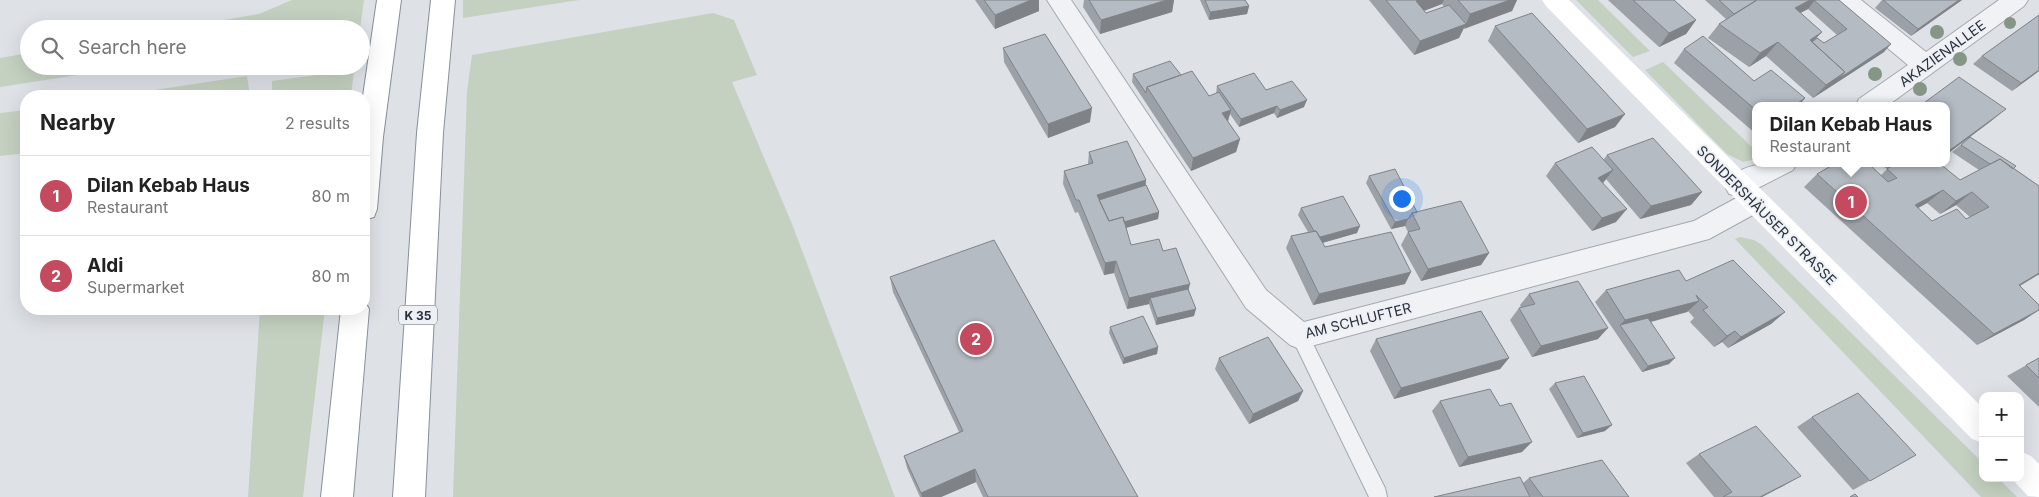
<!DOCTYPE html>
<html lang="en">
<head>
<meta charset="utf-8">
<style>
  body { margin:0; font-family:Inter,sans-serif; background:#f2f2f2; color:#222 }
  .controls { position:absolute; right:15px; bottom:15px; display:grid; overflow:hidden; border-radius:10px; box-shadow:0 5px 20px #0002 }
  .controls button { width:45px; height:45px; display:grid; place-items:center; padding:0; border:0; border-bottom:1px solid #e0e0e0; background:#fff; color:#222; font:25px sans-serif }
  .you { position:absolute; left:1401px; top:198px; width:18px; height:18px; margin:-12px; border:4px solid #fff; border-radius:50%; background:#1a73e8; box-shadow:0 0 0 8px #1a73e833 }
  .badge { display:grid; place-items:center; width:32px; height:32px; border-radius:50%; background:#c44a5f; color:#fff; font-size:16px; font-weight:700 }
  .pin { position:absolute; translate:-50% -50%; border:2px solid #fff; box-shadow:0 1px 5px #0006 }
  .popup { position:absolute; left:1752px; top:102px; width:198px; height:65px; box-sizing:border-box; display:grid; place-content:center; border-radius:10px; background:#fff; filter:drop-shadow(0 1px 4px #0005); font-size:16px; white-space:nowrap; color:#767676 }
  .popup b { font-size:19px; color:#222 }
  .popup::after { content:''; position:absolute; left:50%; top:100%; margin-left:-10px; border:10px solid transparent; border-top-color:#fff }
  .list { margin:0; padding:0; list-style:none }
  h2 { display:flex; justify-content:space-between; align-items:center; height:65px; margin:0; padding:0 20px; font-size:21px }
  h2 small { font-size:16px; font-weight:400; color:#767676 }
  .list li { display:grid; grid-template-columns:32px 1fr auto; gap:15px; align-items:center; box-sizing:border-box; height:80px; padding:0 20px; border-top:1px solid #e0e0e0 }
  .list b { display:block; font-size:19px; white-space:nowrap }
  .list p { margin:0; font-size:16px; white-space:nowrap; color:#767676 }
  .list em { font-size:16px; font-style:normal; color:#767676 }
  .icon { flex:none; width:28px; height:28px; fill:none; stroke:currentColor; stroke-width:2; stroke-linecap:round; stroke-linejoin:round }
  .map { position:relative; flex:none; width:2039px; height:497px; overflow:hidden }
  .search { position:absolute; background:#fff; box-shadow:0 5px 20px #0002; left:20px; top:20px; width:350px; height:55px; display:flex; align-items:center; gap:12px; box-sizing:border-box; padding:0 18px; border-radius:28px; color:#767676; font-size:19px }
  .panel { position:absolute; background:#fff; box-shadow:0 5px 20px #0002; left:20px; top:90px; width:350px; height:225px; border-radius:20px }
  .map>svg:first-child { display:block }
  .green { fill:#c4d0c0 }
  .lines { fill:none; stroke-linecap:round; stroke-linejoin:round }
  .lane-casing { stroke:#a4a8b0; stroke-width:2 }
  .street-casing { stroke:#a4a8b0; stroke-width:2 }
  .highway-casing { stroke:#868f9c; stroke-width:2 }
  .lane { fill:#f0f2f5; fill-rule:evenodd }
  .street { fill:#f0f2f5; fill-rule:evenodd }
  .secondary { fill:#fff; fill-rule:evenodd }
  .highway { fill:#fff; fill-rule:evenodd }
  .tree { fill:#859586 }
  .wall { fill:#9ca1a8; fill-rule:evenodd }
  .shaded-wall { fill:#7f8388 }
  .building { fill:#b5bbc3; stroke:#7f8388; fill-rule:evenodd }
  .labels { text-anchor:middle; dominant-baseline:central; stroke-width:4; stroke-linejoin:round; paint-order:stroke }
  .shield { fill:#edf0f4; stroke:#636a73; stroke-width:1 }
  .shield-label { font-size:12px; font-weight:bold; fill:#28303c }
  .street-label { font-size:14px; fill:#28303c; stroke:#edf0f4 }
</style>
</head>
<body>
<div class="map">
<svg width="2039" height="497" viewBox="0 0 2039 497">
  <rect width="100%" height="100%" fill="#dee1e6"/>
  <path class="green" d="M292,0H364L360,29H172L259,14Z
    M463,0H579L463,18Z
    M1576,0H1598L1650,51L1633,57Z
    M713,13L734,20L757,75L732,82L792,224L895,497H453L467,92L472,55Z
    M29,53V66H136L0,87V58Z
    M1663,62L1756,151V159L1743,162L1727,154L1645,70Z
    M354,70L351,96H272V81Z
    M247,76L250,96H115Z
    M26,110V153L0,156V113Z
    M1740,237L1754,240L1762,245L1983,463V478H1998L2017,497H1981L1735,239Z
    M260,309H325L303,497H248Z"/>
  <g class="lines">
    <defs>
      <path id="lane" d="M1300,328L1306,330L1385,488L1387,497H1369L1291,336L1294,330Z"/>
      <path id="street" d="M1047,0H1071L1266,290L1304,322L1694,221L1740,196L1729,194L1725,186C1737,161 1773,163 1797,163L1793,170L1752,191L1762,194L1766,202L1762,210L1709,239L1300,349L1290,345L1246,308Z
        M1833,0H1861L1926,52L1999,0H2028L2024,6L1887,106H1855L1859,99L1908,65L1837,6Z"/>
      <path id="highway" d="M377,0H401L383,137L377,209L374,217L364,220L363,96Z
        M431,0H455L443,133L425,497H393L417,133Z
        M364,300L369,309L353,497H321L341,309H364Z"/>
    </defs>
    <use href="#lane" class="lane-casing"/>
    <use href="#street" class="street-casing"/>
    <use href="#highway" class="highway-casing"/>
    <use href="#lane" class="lane"/>
    <use href="#street" class="street"/>
    <path class="secondary" d="M1542,0H1569L1983,408V443L1972,439L1546,6Z
      M2020,451L2031,456L2039,464V497L2028,496L2011,478H2020Z"/>
    <use href="#highway" class="highway"/>
  </g>
  <g class="tree">
    <circle cx="2010" cy="23" r="6"/>
    <circle cx="1937" cy="32" r="7"/>
    <circle cx="1960" cy="59" r="7"/>
    <circle cx="1875" cy="74" r="7"/>
    <circle cx="1920" cy="89" r="7"/>
  </g>
  <path class="wall" d="M975,0H1039V11L995,29Z
    M1084,0H1174L1172,12L1100,34L1083,7Z
    M1200,0H1245L1249,6L1247,14L1209,20Z
    M1369,0H1517L1512,11L1463,28L1459,38L1414,55ZM1442,4L1444,7L1426,13L1424,11Z
    M1608,0H1674L1696,20L1686,34L1659,47Z
    M1705,0H1839L1884,52L1813,98L1766,56L1749,67L1708,38L1719,24L1726,19ZM1808,9L1837,35L1824,43L1815,39L1800,13Z
    M1882,0H1962L1911,36L1875,8Z
    M2039,15V71L2012,91L1973,64L1982,56Z
    M1495,26L1625,114L1615,127L1578,143L1488,41Z
    M1003,48L1090,122L1048,138L1004,62Z
    M1684,49L1754,81L1805,98L1798,106H1756V134L1674,63Z
    M1133,74L1181,75L1209,96L1216,94L1217,86L1266,90L1304,107L1277,118L1274,113L1239,127L1230,114L1228,122L1240,139L1236,152L1191,171L1132,82Z
    M1970,137L2039,186V276L2038,275L2020,286L2039,310L2024,320L1977,345L1804,187L1817,174L1881,175L1887,169L1879,163H1939L1960,180L1979,170L1952,152ZM1927,203L1940,214L1956,205L1970,217L1966,219L1932,221L1918,208Z
    M1089,152L1146,180V185L1159,212L1158,219L1126,228L1131,245L1163,251L1188,289L1194,316L1156,325L1149,304L1127,309L1114,273L1104,275L1078,212L1075,213L1063,184L1064,171L1088,164Z
    M1607,155L1702,192L1691,205L1640,219L1606,179L1603,183L1616,222L1592,231L1546,176L1555,163L1604,159Z
    M1369,176L1417,212L1489,253L1481,265L1421,281L1401,245L1408,232L1405,226L1391,229L1366,183Z
    M1301,208L1357,233L1322,243L1325,247L1405,284L1313,305L1286,248L1291,236L1308,232L1298,215Z
    M890,277L1138,497H983L976,482L941,497H920L907,468L904,456L959,432L893,292Z
    M1686,281L1785,312L1771,324L1728,348L1722,342L1714,347L1690,322L1694,318L1688,311L1687,312L1651,322L1669,364L1642,372L1595,302L1606,290Z
    M1529,294L1598,339L1532,357L1510,320L1519,308H1521L1520,305Z
    M1110,327L1158,347L1157,354L1123,364L1109,333Z
    M1376,339L1509,358L1500,369L1394,399L1370,351Z
    M1219,358L1303,391L1298,401L1249,424L1215,369Z
    M2039,358V407L2007,376Z
    M1555,383L1605,431L1577,438L1549,389Z
    M1440,401L1522,452L1459,467L1432,411Z
    M1812,417L1916,455L1853,490L1797,427Z
    M1699,454L1785,485L1762,497H1714L1686,463Z
    M1529,478L1629,497H1434L1523,483Z"/>
  <path class="shaded-wall" d="M1031,0H1039V11L995,29V15Z
    M1167,0H1174L1172,12L1100,34L1101,20Z
    M1419,0H1444L1442,4L1410,16L1416,1Z
    M1510,0H1517L1512,11L1464,29L1470,14Z
    M1810,0H1815L1808,9L1783,22L1795,8Z
    M1959,0H1962L1911,36L1918,29Z
    M1249,6L1247,14L1209,20L1210,12Z
    M1696,20L1686,34L1659,47L1669,33Z
    M1466,24L1459,38L1414,55L1420,41Z
    M1822,32L1809,46L1810,40Z
    M1778,42L1766,56L1749,67L1760,53Z
    M1891,44L1884,52L1813,98L1826,85Z
    M2039,70V71L2012,91L2021,83Z
    M1805,98L1798,106H1794Z
    M1307,100L1304,107L1277,118L1280,110Z
    M1277,106L1274,113L1239,127L1241,119Z
    M1092,108L1090,122L1048,138V124Z
    M2006,109L1990,122L1946,155V153Z
    M1231,110L1227,123L1222,113Z
    M1625,114L1615,127L1578,143L1587,129Z
    M1240,139L1236,152L1191,171L1193,158Z
    M1613,170L1603,183L1598,178Z
    M1146,180L1144,193L1099,207L1097,195Z
    M1943,190L1927,203L1900,218L1915,205Z
    M1702,192L1691,205L1640,219L1651,206Z
    M1972,192L1956,205L1940,214L1956,201Z
    M1627,209L1616,222L1592,231L1602,218Z
    M1159,212L1158,219L1107,233L1108,226Z
    M1408,219L1405,226L1391,229L1395,222Z
    M1360,226L1357,233L1315,245L1317,238Z
    M1489,253L1481,265L1421,281L1428,269Z
    M1116,261L1114,273L1104,275L1105,263Z
    M1411,272L1405,284L1313,305L1319,294Z
    M2039,273V274L2001,297L2019,285Z
    M1190,284L1187,296L1150,298L1149,304L1127,309L1129,298Z
    M1699,301L1687,312L1623,329L1620,325L1625,320Z
    M1196,309L1194,316L1156,325L1157,318Z
    M2039,310L2024,320L1977,345L1994,334Z
    M1785,312L1771,324L1728,348L1741,337Z
    M1608,328L1598,339L1532,357L1541,346Z
    M1735,331L1722,342L1714,347L1727,336Z
    M1158,347L1157,354L1123,364L1124,358Z
    M1509,358L1500,369L1394,399L1401,388Z
    M1675,358L1669,364L1642,372L1648,366Z
    M1303,391L1298,401L1249,424L1253,414Z
    M1612,425L1605,431L1577,438L1583,433Z
    M1532,442L1522,452L1459,467L1468,457Z
    M975,469L976,482L941,497H922L921,493Z
    M1801,476L1785,485L1762,497H1760Z"/>
  <path class="building" d="M984,0H1031L995,15Z
    M1089,0H1167L1101,20Z
    M1205,0H1245L1249,6L1210,12Z
    M1386,0H1419L1416,1L1426,13L1449,5L1466,24L1420,41Z
    M1458,0H1510L1470,14Z
    M1633,0H1674L1696,20L1669,33Z
    M1719,0H1757L1734,14Z
    M1757,0H1810L1795,8L1822,32L1810,40L1845,72L1826,85L1778,42L1760,53L1719,24Z
    M1815,0H1839L1891,44L1840,78L1845,72L1812,42L1817,38L1824,43L1847,29L1815,1Z
    M1883,0H1959L1918,29Z
    M1532,13L1625,114L1587,129L1495,26Z
    M2039,15V70L2021,83L1982,56Z
    M1045,34L1092,108L1048,124L1003,48Z
    M1703,36L1754,81L1771,70L1805,98L1794,106H1756V110L1684,49Z
    M1170,61L1181,75L1147,87L1146,93L1133,74Z
    M1192,71L1209,96L1219,92L1231,110L1222,113L1240,139L1193,158L1147,87Z
    M1254,73L1266,90L1292,81L1307,100L1280,110L1277,106L1241,119L1217,86Z
    M1959,77L2006,109L1946,153V106H1920Z
    M1970,137L2016,166L2013,169L2000,159L1990,164L1961,145Z
    M1653,138L1702,192L1651,206L1607,155Z
    M1127,141L1146,180L1097,195L1109,221L1123,217L1131,245L1159,239L1163,251L1176,248L1190,284L1129,298L1116,261L1105,263L1079,200H1076L1064,171L1093,163L1089,152Z
    M1592,147L1613,170L1598,178L1627,209L1602,218L1555,163Z
    M2000,159L2039,186V273L2019,285L2039,305V310L1994,334L1817,174L1836,163H1868L1888,182L1897,178L1887,169L1896,163H1939L1960,180ZM1943,190L1956,201L1972,192L1989,207L1966,219L1957,209L1932,221L1915,205Z
    M1395,169L1417,212L1412,213L1408,219L1395,222L1369,176Z
    M1146,185L1159,212L1124,222L1123,217L1109,221L1099,200Z
    M1343,196L1360,226L1320,237L1316,231H1314L1301,208Z
    M1461,201L1489,253L1428,269L1408,232L1420,229L1412,213Z
    M1316,231L1325,247L1391,232L1411,272L1319,294L1291,236Z
    M994,240L1138,497H988L975,469L921,493L904,456L963,431L890,277Z
    M1733,260L1785,312L1741,337L1735,331L1727,336L1703,310L1708,307L1696,295L1699,301L1625,320L1606,290L1679,270L1686,281Z
    M1578,281L1608,328L1541,346L1519,308L1535,304L1529,294Z
    M1188,289L1196,309L1157,318L1150,298Z
    M1481,311L1509,358L1401,388L1376,339Z
    M1143,316L1158,347L1124,358L1110,327Z
    M1648,318L1675,358L1648,366L1620,325Z
    M1268,337L1303,391L1253,414L1219,358Z
    M2039,358V378L2026,365Z
    M1584,376L1612,425L1583,433L1555,383Z
    M1490,389L1500,406L1511,403L1532,442L1468,457L1440,401Z
    M1858,393L1916,455L1870,481L1812,417Z
    M1756,426L1801,476L1760,497H1723L1732,492L1699,454Z
    M1602,460L1629,497H1543L1529,478Z
    M1520,477L1530,497H1434Z
    M1855,494L1858,497H1850Z"/>
  <g class="labels">
    <rect class="shield" x="399" y="305.5" width="38" height="19" rx="4"/>
    <g class="shield-label">
      <text x="418" y="315">K 35</text>
    </g>
    <g class="street-label">
      <text transform="translate(1942 53) rotate(-36)">AKAZIENALLEE</text>
      <text transform="translate(1767 215) rotate(45)">SONDERSHÄUSER STRASSE</text>
      <text transform="translate(1358 320) rotate(-14)">AM SCHLUFTER</text>
    </g>
  </g>
</svg>
<div class="controls">
<button>+</button>
<button>−</button>
</div>
<div class="you"></div>
<div class="pin badge" style="left:1851px;top:202px">1</div>
<div class="popup"><b>Dilan Kebab Haus</b>Restaurant</div>
<div class="pin badge" style="left:976px;top:339px">2</div>
<div class="search"><svg class="icon" aria-label="search" viewBox="0 0 24 24"><circle cx="10" cy="10" r="6"/><path d="M15 15l6 6"/></svg>Search here</div>
<section class="panel">
<h2>Nearby<small>2 results</small></h2>
<ul class="list">
<li><span class="badge">1</span><div><b>Dilan Kebab Haus</b><p>Restaurant</p></div><em>80 m</em></li>
<li><span class="badge">2</span><div><b>Aldi</b><p>Supermarket</p></div><em>80 m</em></li>
</ul>
</section>
</div>
</body>
</html>
